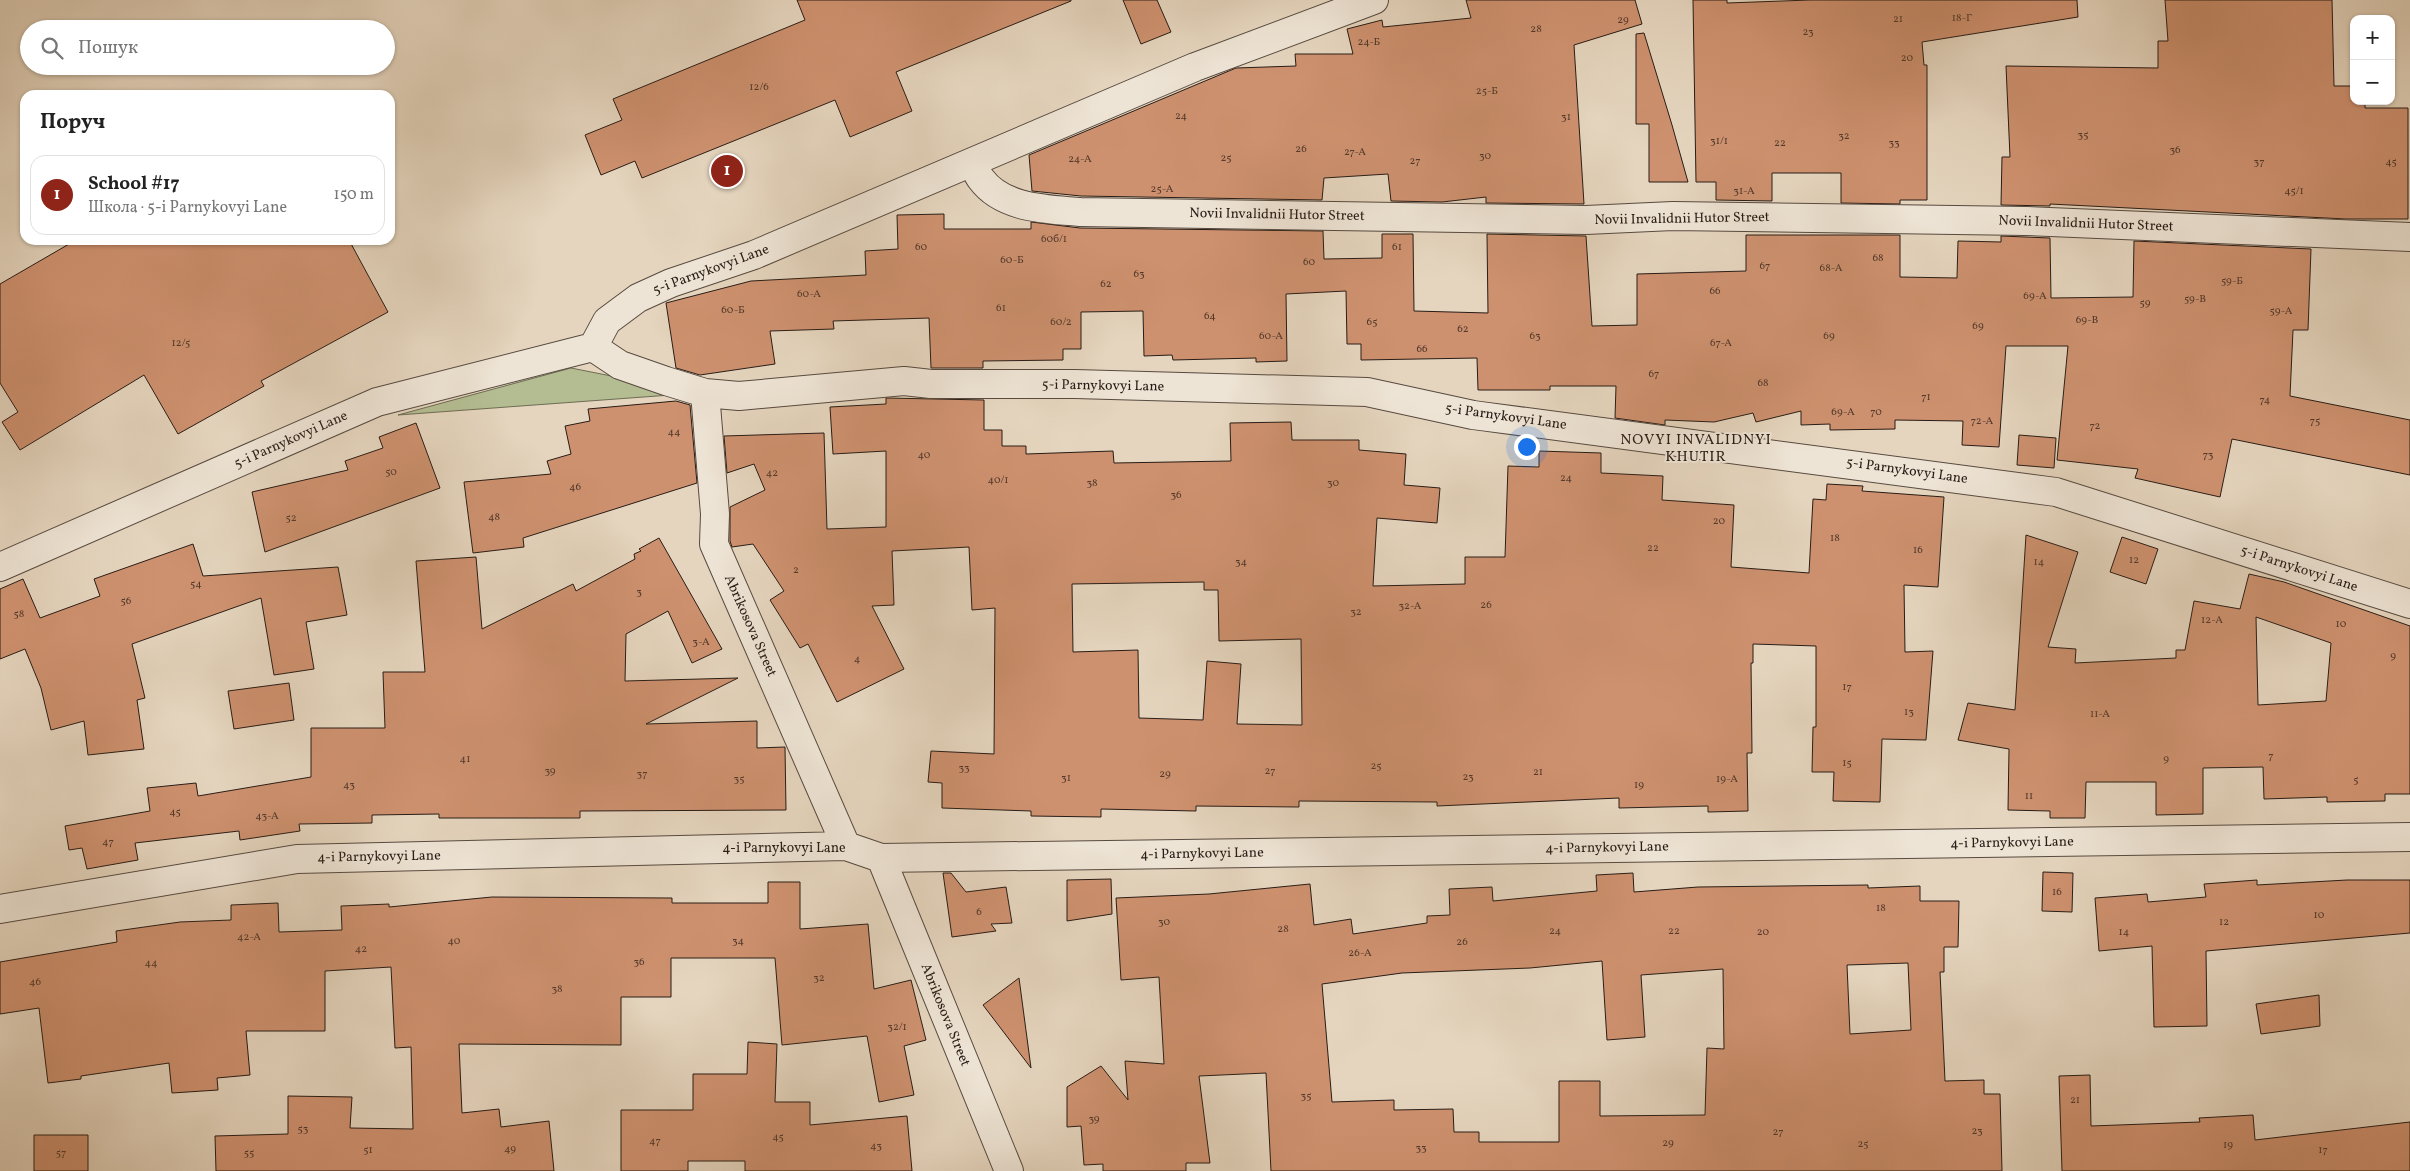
<!DOCTYPE html>
<html lang="uk">
<head>
<meta charset="utf-8">
<style>
  body { margin:0; font-family:Vollkorn,serif; background:#f6f6f6; color:#222 }
  .controls { position:absolute; right:15px; top:15px; display:grid; overflow:hidden; border-radius:10px; box-shadow:0 1px 4px #0004 }
  .controls button { width:45px; height:45px; display:grid; place-items:center; padding:0; border:0; border-bottom:1px solid #e0e0e0; background:#fff; color:#222; font:25px sans-serif }
  .you { position:absolute; left:1526px; top:446px; width:18px; height:18px; margin:-12px; border:4px solid #fff; border-radius:50%; background:#1a73e8; box-shadow:0 0 0 8px #1a73e833 }
  .badge { display:grid; place-items:center; width:32px; height:32px; border-radius:50%; background:#8f2418; color:#fff; font-size:16px; font-weight:700 }
  .pin { position:absolute; translate:-50% -50%; border:2px solid #fff; box-shadow:0 1px 5px #0006 }
  .list { margin:0; padding:0; list-style:none }
  h2 { display:flex; justify-content:space-between; align-items:center; height:65px; margin:0; padding:0 20px; font-size:21px }
  h2 small { font-size:16px; font-weight:400; color:#767676 }
  .list li { display:grid; grid-template-columns:32px 1fr auto; gap:15px; align-items:center; box-sizing:border-box; height:80px; margin:0 10px 10px; padding:0 10px; border:1px solid #e0e0e0; border-radius:15px }
  .list b { display:block; font-size:19px; white-space:nowrap }
  .list p { margin:0; font-size:16px; white-space:nowrap; color:#767676 }
  .list em { font-size:16px; font-style:normal; color:#767676 }
  .icon { flex:none; width:28px; height:28px; fill:none; stroke:currentColor; stroke-width:2; stroke-linecap:round; stroke-linejoin:round }
  .map { position:relative; flex:none; width:2410px; height:1171px; overflow:hidden }
  .search { position:absolute; background:#fff; box-shadow:0 1px 4px #0004; left:20px; top:20px; width:375px; height:55px; display:flex; align-items:center; gap:12px; box-sizing:border-box; padding:0 18px; border-radius:28px; color:#767676; font-size:19px }
  .panel { position:absolute; background:#fff; box-shadow:0 1px 4px #0004; left:20px; top:90px; width:375px; height:155px; border-radius:15px }
  .map>svg:first-child { display:block }
  .green { fill:#b4bd92; stroke:#6e6c54 }
  .building { fill:#ce916f; stroke:#281c16; fill-rule:evenodd }
  .lines { fill:none; stroke-linecap:round; stroke-linejoin:round }
  .minor-casing { stroke:#574a40; stroke-width:30 }
  .minor { stroke:#eee4d5; stroke-width:28 }
  .labels { text-anchor:middle; dominant-baseline:central; stroke-width:4; stroke-linejoin:round; paint-order:stroke }
  .number-label { font-size:11px; fill:#52392c }
  .street-label { font-size:14px; fill:#281c16; stroke:#eee4d5 }
  .neighbourhood-label { font-size:15px; letter-spacing:1px; fill:#281c16; stroke:#eee4d5 }
</style>
</head>
<body>
<div class="map">
<svg width="2410" height="1171" viewBox="0 0 2410 1171">
  <rect width="100%" height="100%" fill="#e5d5be"/>
  <filter id="stains"><feTurbulence type="fractalNoise" baseFrequency=".004" numOctaves="4"/><feColorMatrix values="0 0 0 0 .2 0 0 0 0 .09 0 0 0 0 .02 0 0 0 .5 -.17"/></filter>
  <radialGradient id="worn" r=".72"><stop offset=".6" stop-color="#630" stop-opacity="0"/><stop offset="1" stop-color="#630" stop-opacity=".3"/></radialGradient>
  <path class="green" d="M571,368L662,386L671,395L398,415Z"/>
  <path class="building" d="M797,0H1071V1L896,72L912,111L850,137L835,100L642,178L635,161L601,175L585,135L622,120L613,99L805,20Z
    M1123,0H1157L1171,32L1141,44Z
    M1466,0H1635L1642,24L1574,45L1584,204L1486,203V197L1442,202L1391,201L1388,174L1324,178L1322,200L1081,196L1032,191L1029,155L1236,68L1296,66L1295,54H1353L1347,29L1382,20L1383,27L1471,18Z
    M1693,0H1727V3L1810,0H2077L2078,17L1922,42L1924,65H1927V200H1900V204L1841,203V173H1772V201L1716,200V182H1696Z
    M2165,0H2332L2334,86H2354V101H2365V108H2408V219H2346L2050,204V206L2001,205L2002,157H2010L2006,66L2158,68V41H2168Z
    M1644,33L1672,125L1688,182H1649V124H1636V34Z
    M944,214V229H1031V222L1080,228L1323,231L1324,259L1382,258V234H1413L1414,311L1488,313L1487,234L1586,236L1592,326L1637,325V274L1746,271V235H1900V277L1957,278L1958,241L2001,242V236L2050,238L2051,298L2133,297L2134,241L2311,249L2308,330H2293L2290,396L2410,420V475L2232,439L2220,497L2135,478L2138,469L2057,460L2068,346H2006L1999,447L1962,445L1963,421L1895,420V429L1830,430V424L1801,425V411L1756,422L1753,413L1714,422L1665,420V425L1615,418L1616,386H1550V390H1478L1477,358L1361,360V344H1347L1346,291L1286,294L1287,361L1256,362V358L1173,360L1172,355L1144,356L1143,311L1081,312V349H1063V360L983,361V368H931L929,318L833,321L834,329L770,331L775,364L700,375L676,368L666,303L751,281L866,275L865,251L898,249L897,215Z
    M76,240H349L388,312L261,381L264,386L178,434L144,375L20,450L2,422L18,412L0,383V284Z
    M886,398L984,400V430H1002V446H1026V454L1113,451L1114,463L1231,461L1230,423L1291,422L1292,440H1359V450L1406,454L1404,485L1440,488L1437,523L1377,518L1373,586L1465,584V557H1505L1508,466L1539,467V451L1601,453V473L1663,476L1662,500L1734,505L1731,567L1809,573L1813,499L1826,500L1827,484L1863,486L1862,491L1944,497L1938,587L1904,585L1905,652L1933,651L1926,740L1882,739L1880,802L1833,801L1834,772H1812L1813,727H1816V646L1753,644V663H1751L1752,753H1747L1748,811L1708,812V806L1619,808V798L1437,806V802L1299,801V807L1196,806V811L1101,809V817L1031,816V811L942,808V783L928,782L931,751L994,754L995,608L972,610L969,547L892,551L894,605L872,606L904,669L837,702L808,644L800,648L770,600L784,591L753,544L732,547L730,541V507L765,490L754,464L727,473L724,436L824,433L827,529L886,527V451L833,454L830,407L886,404ZM1204,582V590H1218L1219,641L1301,639L1302,725L1237,724L1241,664L1207,661L1203,720L1139,718L1138,650L1073,652L1072,584Z
    M676,401L690,405L697,483L523,538L524,547L473,553L464,482L551,474L547,461L571,454L565,426L590,421L588,409Z
    M416,423L440,488L265,552L252,492L348,470L345,461L383,448L379,437Z
    M2019,435L2056,438L2054,468L2017,465Z
    M2026,535L2078,552L2048,647L2076,649L2075,663L2176,658V650H2185L2194,601L2240,609L2249,574L2284,582L2410,626V794H2385V801L2327,802V797L2264,799L2263,767L2203,768V814L2156,815V782H2086L2085,818H2050V811L2008,810L2009,749L1958,740L1968,703L2015,710ZM2256,617L2331,643L2326,701L2258,705Z
    M2122,537L2158,549L2146,584L2110,572Z
    M659,538L722,649L692,663L668,611L626,634L625,681L738,678L646,724L757,721V748L785,747L786,810L580,811V818H439V814L372,815V823L299,824L300,831L240,840L239,831L135,843L138,860L87,869L82,848L69,850L65,826L150,811L147,788L196,783L198,796L311,777V728H385L383,672H425L416,561L476,557L482,629L573,584L576,591L635,559L634,554L641,551L639,549Z
    M193,544L203,576L338,567L347,615L306,622L314,669L274,675L261,598L132,644L145,698L137,700L144,749L88,755L84,721L51,730L41,688L25,649L0,659V589L23,579L40,618L100,596L94,579Z
    M289,683L294,720L234,729L228,691Z
    M2043,872L2073,873L2072,912L2042,911Z
    M943,873H951L966,892L1006,887L1012,923L991,924L996,931L952,937Z
    M1633,873L1634,892L1698,887L1868,885V888L1920,886V901H1959L1958,947H1944V972H1940L1945,1081L1984,1080V1094H2000L2002,1171H1271L1266,1073L1199,1076L1210,1163H1186V1171H1103V1164L1084,1165L1081,1126L1067,1127V1087L1101,1066L1128,1100L1125,1061L1164,1064L1159,977L1121,980L1116,898L1209,894L1310,884L1314,925L1351,919L1353,934L1427,923V916L1450,915L1449,889L1492,887L1493,901L1597,891L1596,875ZM1602,961L1607,1040L1645,1037L1641,975L1723,969L1724,1049L1707,1048L1705,1115L1600,1116V1081H1559V1142H1479V1132H1454L1453,1109L1394,1110V1100L1332,1102L1322,984L1402,973L1530,968ZM1908,963L1911,1030L1850,1034L1847,965Z
    M1111,879L1112,914L1067,921V880Z
    M2257,880V885L2347,880H2410V933L2206,951L2207,1026L2154,1027L2152,946L2099,951L2095,898L2147,894L2148,902L2206,897L2204,884Z
    M768,882H800V929L868,924L874,989L911,980L926,1040L904,1046L914,1095L879,1102L867,1036L782,1045L775,958H671V997H621V1045L459,1044L462,1113L499,1109L501,1127L549,1121L554,1171H216L215,1136L288,1134V1096L352,1097L350,1128L413,1129L411,1047L395,1048L391,967L325,971V1031H246L250,1075L217,1078L218,1090L172,1093L169,1063L81,1076V1079L48,1083L39,1008L0,1014V962L117,942L116,931L180,922L231,920V905L278,903L279,932L342,930L341,906L389,904V907L492,897L672,898V903H768Z
    M1019,978L1031,1068L983,1005Z
    M2319,995L2320,1026L2261,1034L2256,1004Z
    M748,1042L777,1044L775,1102H810V1125L907,1116L912,1171H745V1161H688V1171H621V1110H693V1074H747Z
    M2090,1075L2091,1126L2200,1122L2199,1118L2253,1115L2255,1140L2410,1122V1171H2062L2059,1076Z
    M34,1135H88V1171H34Z"/>
  <g class="lines">
    <defs>
      <path id="minor" d="M972,162C975,167 977,174 981,179C1003,209 1047,209 1080,212L1586,220L1673,216L2026,221L2410,237
        M593,347L620,365L666,381L705,393L739,396L904,381L931,384H1075L1367,392L1473,415L2056,492L2410,604
        M705,393L715,514L714,544L846,846
        M0,567L377,402L593,347L607,321L638,298L671,283L754,255L1195,67L1374,0
        M881,858L1009,1171
        M0,909L297,859L846,846L881,858L2410,837"/>
    </defs>
    <use href="#minor" class="minor-casing"/>
    <use href="#minor" class="minor"/>
  </g>
  <g class="labels">
    <g class="number-label">
      <text x="1962" y="18">18-Г</text>
      <text x="1898" y="19">21</text>
      <text x="1623" y="20">29</text>
      <text x="1536" y="29">28</text>
      <text x="1808" y="32">23</text>
      <text x="1369" y="42">24-Б</text>
      <text x="1907" y="58">20</text>
      <text x="759" y="87">12/6</text>
      <text x="1487" y="91">25-Б</text>
      <text x="1181" y="116">24</text>
      <text x="1566" y="117">31</text>
      <text x="2083" y="135">35</text>
      <text x="1844" y="136">32</text>
      <text x="1719" y="141">31/1</text>
      <text x="1780" y="143">22</text>
      <text x="1894" y="143">33</text>
      <text x="1301" y="149">26</text>
      <text x="2175" y="150">36</text>
      <text x="1355" y="152">27-А</text>
      <text x="1485" y="156">30</text>
      <text x="1226" y="158">25</text>
      <text x="1080" y="159">24-А</text>
      <text x="1415" y="161">27</text>
      <text x="2259" y="162">37</text>
      <text x="2391" y="162">45</text>
      <text x="1162" y="189">25-А</text>
      <text x="1744" y="191">31-А</text>
      <text x="2294" y="191">45/1</text>
      <text x="1054" y="239">60б/1</text>
      <text x="921" y="247">60</text>
      <text x="1397" y="247">61</text>
      <text x="1878" y="258">68</text>
      <text x="1012" y="260">60-Б</text>
      <text x="1309" y="262">60</text>
      <text x="1765" y="266">67</text>
      <text x="1831" y="268">68-А</text>
      <text x="1139" y="274">63</text>
      <text x="2232" y="281">59-Б</text>
      <text x="1106" y="284">62</text>
      <text x="1715" y="291">66</text>
      <text x="809" y="294">60-А</text>
      <text x="2035" y="296">69-А</text>
      <text x="2195" y="299">59-В</text>
      <text x="2145" y="303">59</text>
      <text x="1001" y="308">61</text>
      <text x="733" y="310">60-Б</text>
      <text x="2281" y="311">59-А</text>
      <text x="1210" y="316">64</text>
      <text x="2087" y="320">69-В</text>
      <text x="1061" y="322">60/2</text>
      <text x="1372" y="322">65</text>
      <text x="1978" y="326">69</text>
      <text x="1463" y="329">62</text>
      <text x="1271" y="336">60-А</text>
      <text x="1535" y="336">63</text>
      <text x="1829" y="336">69</text>
      <text x="181" y="343">12/5</text>
      <text x="1721" y="343">67-А</text>
      <text x="1422" y="349">66</text>
      <text x="1654" y="374">67</text>
      <text x="1763" y="383">68</text>
      <text x="1926" y="397">71</text>
      <text x="2265" y="400">74</text>
      <text x="1843" y="412">69-А</text>
      <text x="1876" y="412">70</text>
      <text x="1982" y="421">72-А</text>
      <text x="2315" y="421">75</text>
      <text x="2095" y="426">72</text>
      <text x="674" y="432">44</text>
      <text x="924" y="455">40</text>
      <text x="2208" y="455">73</text>
      <text x="391" y="472">50</text>
      <text x="772" y="473">42</text>
      <text x="1566" y="478">24</text>
      <text x="998" y="480">40/1</text>
      <text x="1092" y="483">38</text>
      <text x="1333" y="483">30</text>
      <text x="575" y="487">46</text>
      <text x="1176" y="495">36</text>
      <text x="494" y="517">48</text>
      <text x="291" y="518">52</text>
      <text x="1719" y="521">20</text>
      <text x="1835" y="538">18</text>
      <text x="1653" y="548">22</text>
      <text x="1918" y="550">16</text>
      <text x="2134" y="560">12</text>
      <text x="1241" y="562">34</text>
      <text x="2039" y="562">14</text>
      <text x="796" y="570">2</text>
      <text x="196" y="584">54</text>
      <text x="639" y="592">3</text>
      <text x="126" y="601">56</text>
      <text x="1486" y="605">26</text>
      <text x="1410" y="606">32-А</text>
      <text x="1356" y="612">32</text>
      <text x="19" y="614">58</text>
      <text x="2212" y="620">12-А</text>
      <text x="2341" y="624">10</text>
      <text x="701" y="642">3-А</text>
      <text x="2393" y="656">9</text>
      <text x="857" y="659">4</text>
      <text x="1847" y="687">17</text>
      <text x="1909" y="712">13</text>
      <text x="2100" y="714">11-А</text>
      <text x="2271" y="756">7</text>
      <text x="465" y="759">41</text>
      <text x="2166" y="759">9</text>
      <text x="1847" y="763">15</text>
      <text x="1376" y="766">25</text>
      <text x="964" y="768">33</text>
      <text x="550" y="771">39</text>
      <text x="1270" y="771">27</text>
      <text x="1538" y="772">21</text>
      <text x="642" y="774">37</text>
      <text x="1165" y="774">29</text>
      <text x="1468" y="777">23</text>
      <text x="1066" y="778">31</text>
      <text x="739" y="779">35</text>
      <text x="1727" y="779">19-А</text>
      <text x="2356" y="780">5</text>
      <text x="349" y="785">43</text>
      <text x="1639" y="785">19</text>
      <text x="2029" y="796">11</text>
      <text x="175" y="812">45</text>
      <text x="267" y="816">43-А</text>
      <text x="108" y="842">47</text>
      <text x="2057" y="892">16</text>
      <text x="1881" y="908">18</text>
      <text x="979" y="912">6</text>
      <text x="2319" y="915">10</text>
      <text x="1164" y="922">30</text>
      <text x="2224" y="922">12</text>
      <text x="1283" y="929">28</text>
      <text x="1555" y="931">24</text>
      <text x="1674" y="931">22</text>
      <text x="1763" y="932">20</text>
      <text x="2124" y="932">14</text>
      <text x="249" y="937">42-А</text>
      <text x="454" y="941">40</text>
      <text x="738" y="941">34</text>
      <text x="1462" y="942">26</text>
      <text x="361" y="949">42</text>
      <text x="1360" y="953">26-А</text>
      <text x="639" y="962">36</text>
      <text x="151" y="963">44</text>
      <text x="819" y="978">32</text>
      <text x="35" y="982">46</text>
      <text x="557" y="989">38</text>
      <text x="897" y="1027">32/1</text>
      <text x="1306" y="1096">35</text>
      <text x="2075" y="1100">21</text>
      <text x="1094" y="1119">39</text>
      <text x="303" y="1129">53</text>
      <text x="1977" y="1131">23</text>
      <text x="1778" y="1132">27</text>
      <text x="778" y="1137">45</text>
      <text x="655" y="1141">47</text>
      <text x="1668" y="1143">29</text>
      <text x="1863" y="1144">25</text>
      <text x="2228" y="1145">19</text>
      <text x="876" y="1146">43</text>
      <text x="1421" y="1148">33</text>
      <text x="510" y="1149">49</text>
      <text x="368" y="1150">51</text>
      <text x="2323" y="1150">17</text>
      <text x="61" y="1153">57</text>
      <text x="249" y="1153">55</text>
    </g>
    <g class="street-label">
      <text transform="translate(1277 215) rotate(1)">Novii Invalidnii Hutor Street</text>
      <text transform="translate(1682 219) rotate(-1)">Novii Invalidnii Hutor Street</text>
      <text transform="translate(2086 224) rotate(2)">Novii Invalidnii Hutor Street</text>
      <text transform="translate(711 270) rotate(-20)">5-i Parnykovyi Lane</text>
      <text transform="translate(1103 386) rotate(1)">5-i Parnykovyi Lane</text>
      <text transform="translate(1506 417) rotate(8)">5-i Parnykovyi Lane</text>
      <text transform="translate(291 440) rotate(-24)">5-i Parnykovyi Lane</text>
      <text transform="translate(1907 471) rotate(8)">5-i Parnykovyi Lane</text>
      <text transform="translate(2299 569) rotate(18)">5-i Parnykovyi Lane</text>
      <text transform="translate(750 626) rotate(66)">Abrikosova Street</text>
      <text transform="translate(2012 843) rotate(-1)">4-i Parnykovyi Lane</text>
      <text x="784" y="848">4-i Parnykovyi Lane</text>
      <text transform="translate(1607 848) rotate(-1)">4-i Parnykovyi Lane</text>
      <text transform="translate(1202 854) rotate(-1)">4-i Parnykovyi Lane</text>
      <text transform="translate(379 857) rotate(-1)">4-i Parnykovyi Lane</text>
      <text transform="translate(945 1015) rotate(68)">Abrikosova Street</text>
    </g>
    <g class="neighbourhood-label">
      <text x="1696" y="440">NOVYI INVALIDNYI<tspan x="1696" dy="17">KHUTIR</tspan></text>
    </g>
  </g>
  <rect width="100%" height="100%" filter="url(#stains)"/>
  <rect width="100%" height="100%" fill="url(#worn)"/>
</svg>
<div class="controls">
<button>+</button>
<button>−</button>
</div>
<div class="you"></div>
<div class="pin badge" style="left:727px;top:171px">1</div>
<div class="search"><svg class="icon" aria-label="search" viewBox="0 0 24 24"><circle cx="10" cy="10" r="6"/><path d="M15 15l6 6"/></svg>Пошук</div>
<section class="panel">
<h2>Поруч<small></small></h2>
<ul class="list">
<li><span class="badge">1</span><div><b>School #17</b><p>Школа · 5-i Parnykovyi Lane</p></div><em>150 m</em></li>
</ul>
</section>
</div>
</body>
</html>
